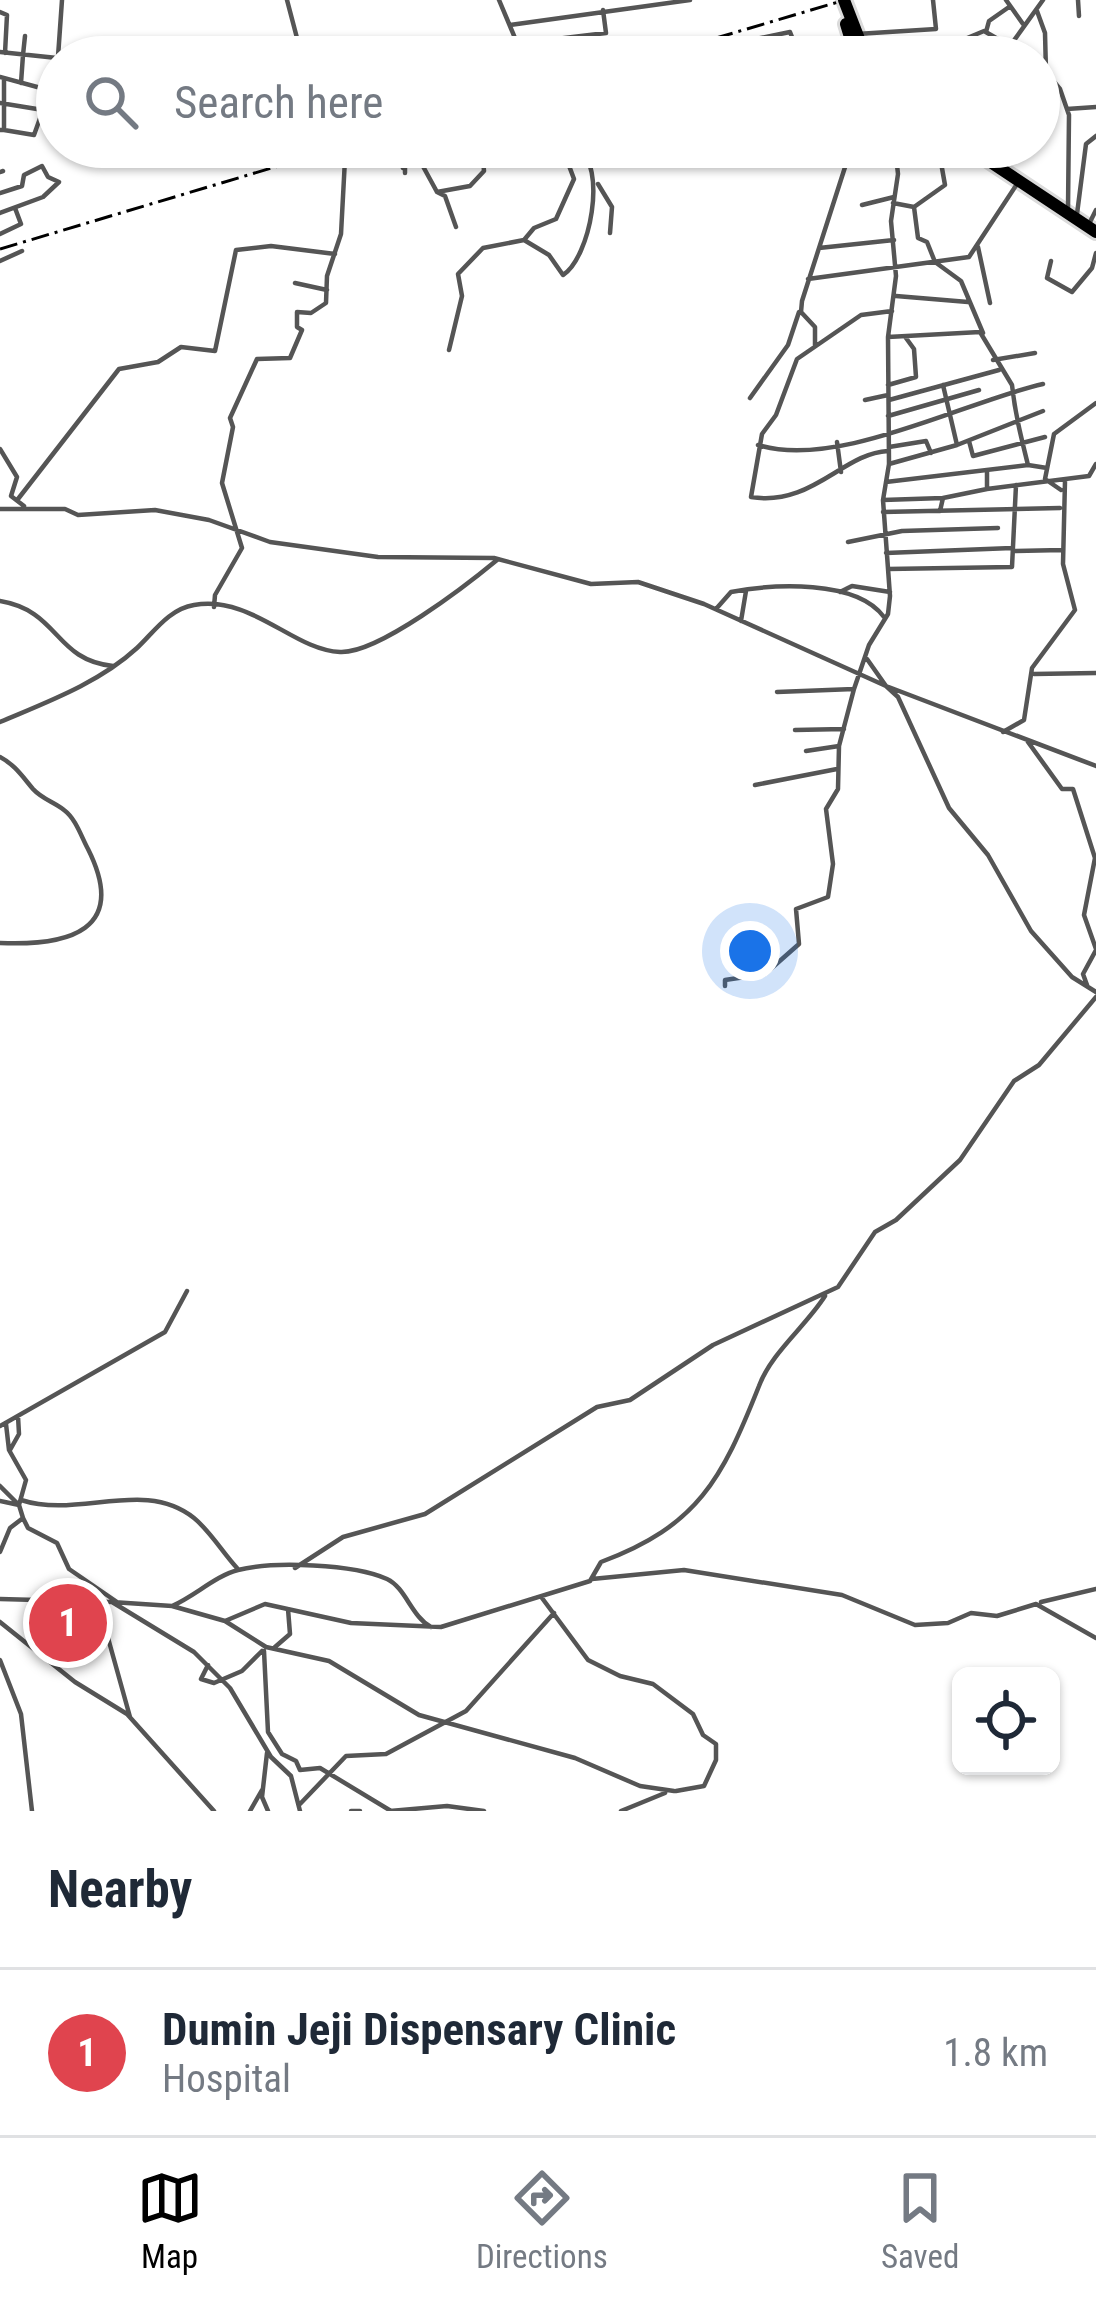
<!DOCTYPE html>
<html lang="en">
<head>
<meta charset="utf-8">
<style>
  body { margin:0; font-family:"Roboto Condensed",sans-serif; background:#f2f2f3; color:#1f2937 }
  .controls { position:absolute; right:36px; bottom:36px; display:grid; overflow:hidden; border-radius:18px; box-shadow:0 3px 9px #0004 }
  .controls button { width:108px; height:108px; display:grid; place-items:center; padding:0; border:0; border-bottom:3px solid #e0e1e3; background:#fff; color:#1f2937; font:60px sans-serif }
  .you { position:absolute; left:750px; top:951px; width:42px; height:42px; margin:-30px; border:9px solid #fff; border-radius:50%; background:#1a73e8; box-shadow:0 0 0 18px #1a73e833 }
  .badge { display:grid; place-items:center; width:78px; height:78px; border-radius:50%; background:#000; color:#fff; font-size:39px; font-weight:700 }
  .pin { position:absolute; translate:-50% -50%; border:6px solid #fff; box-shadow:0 3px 12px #0006 }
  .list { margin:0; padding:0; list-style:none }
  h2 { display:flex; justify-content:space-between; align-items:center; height:156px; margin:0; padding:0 48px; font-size:51px }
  h2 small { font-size:39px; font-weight:400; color:#747a83 }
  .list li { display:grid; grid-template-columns:78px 1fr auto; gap:36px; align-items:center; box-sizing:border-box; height:168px; padding:0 48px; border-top:3px solid #e0e1e3 }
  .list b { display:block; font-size:45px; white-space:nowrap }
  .list p { margin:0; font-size:39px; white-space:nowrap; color:#747a83 }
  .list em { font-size:39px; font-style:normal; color:#747a83 }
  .icon { flex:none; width:66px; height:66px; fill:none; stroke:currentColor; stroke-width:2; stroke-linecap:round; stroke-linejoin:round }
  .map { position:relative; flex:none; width:1096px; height:1811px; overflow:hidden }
  .search { position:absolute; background:#fff; box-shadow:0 3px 9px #0004; left:36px; right:36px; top:36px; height:132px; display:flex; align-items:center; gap:30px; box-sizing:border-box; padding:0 42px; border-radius:66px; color:#747a83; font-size:45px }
  .sheet { height:324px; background:#fff }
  nav { display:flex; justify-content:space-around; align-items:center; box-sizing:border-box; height:168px; border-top:3px solid #e0e1e3; background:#fff; font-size:33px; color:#747a83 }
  nav a { display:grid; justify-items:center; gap:6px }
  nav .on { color:#000 }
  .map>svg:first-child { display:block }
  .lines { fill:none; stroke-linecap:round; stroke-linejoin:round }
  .highway-casing { stroke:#dbdbdb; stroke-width:18 }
  .street { stroke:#555; stroke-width:4.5 }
  .highway { stroke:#000; stroke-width:12 }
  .rail { stroke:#000; stroke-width:3; stroke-dasharray:18 6 3 6; stroke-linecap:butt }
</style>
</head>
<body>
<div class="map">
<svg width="1096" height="1811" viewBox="0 0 1096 1811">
  <rect width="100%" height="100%" fill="#fff"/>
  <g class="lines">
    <defs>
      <path id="highway" d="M844,0L866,57
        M846,24L856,57
        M968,147L1096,232"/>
    </defs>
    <use href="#highway" class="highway-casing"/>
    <path class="street" d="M287,0L302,57
      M499,0L523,57
      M1006,0L1023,24
      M1078,0L1079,16
      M1037,11L1045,33L1046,72L1060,89L1069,115L1068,209
      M0,12L7,15L5,53
      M510,25L690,0
      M986,32L989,21L1009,7
      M857,34L936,29L933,0
      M0,52L57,58
      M23,55L25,36
      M58,57L62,0
      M490,57V47L606,33L603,10
      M712,57L741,42L790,32L800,57
      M813,57L849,37
      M922,57L984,31L1010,46
      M1002,57L1043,0
      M57,66L51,95L57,104
      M0,77L52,91
      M21,83L23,55
      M0,103L43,110L34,135L4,130
      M1067,109L1096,107
      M0,130H4V78
      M132,147L141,151
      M394,147L403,168
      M898,164L953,153
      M0,172L3,171
      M405,173V164L419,159L437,192L470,186L484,171L482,147
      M598,184L612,207L610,233
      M437,192L445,196L456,227
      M0,193L22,186L24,175L42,166L48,177L59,182L43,197L0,213
      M893,203L914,207L918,238L927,242L935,262L961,281L983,333
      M862,205L894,197
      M914,207L945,185L940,157
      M1077,214L1086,144L1096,136
      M1090,222L1096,210
      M0,234L21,224L15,208
      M524,240L534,228L556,219L574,179L562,147
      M978,247L990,303
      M819,248L894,240
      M0,261L22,251
      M1051,261L1047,278L1072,292L1092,268L1096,253
      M808,279L969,257L1019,181
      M295,283L327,290
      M896,296L968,302
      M888,337L980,332L1012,385C1015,413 1021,437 1028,465L1047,468
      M815,345V327L801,312L802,301L847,161L843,147
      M449,350L462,296L458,274L483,248L524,240L549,255L563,275C590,258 608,166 577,147
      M993,360L1035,353
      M888,385L916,377L914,349L906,338
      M943,385L957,445
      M750,398L788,345L799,312
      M865,400L888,395
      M889,400L999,370
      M888,416L979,390
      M969,441L973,456L1045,437
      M837,442L841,472
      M758,445C837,470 966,401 1043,384
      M889,447L926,441L931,453
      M0,449L17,477L11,496L24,506
      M888,451C843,453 812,507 751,497L762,434L776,415L797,359L861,315L892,311
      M889,464L957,445L1043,411
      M987,472V489L1089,476L1096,464
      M886,482L1028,465
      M1061,490L1045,479L1054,434L1096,403
      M18,499L119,369L158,362L181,347L215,351L236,250L271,246L335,254
      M883,500L943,498
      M0,509H65L78,515L155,510L209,520L270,542L378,557L494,558L591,584L638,582L704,604L886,686L898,697L949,808L988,855L1031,931L1072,977L1096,992
      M940,511L943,498L987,489
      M883,512L1060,508
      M848,542L902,531L998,528
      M1014,551L1062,550
      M886,553L1012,548
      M888,569L1012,567L1016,485
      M840,592L852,586L890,592
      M0,601C60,611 54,660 113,666
      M214,607L215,595L242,548L222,483L233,427L230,418L257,359L290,358L302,330L297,327V312L311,313L326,303L327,276L341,234L345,159L368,147
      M716,609L731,592C773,584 856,579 884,617
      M741,621L746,591
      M867,659L886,686L1096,766
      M1034,674L1096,673
      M777,692L854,689
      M0,722C47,702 99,683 137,648C154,632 169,609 194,605C252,595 293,650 340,652C378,654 468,584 497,560
      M795,730L844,729
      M1003,732L1024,720L1032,668L1075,610L1063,564L1065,481
      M1028,742L1062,789H1073L1095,858L1084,915L1096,949
      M806,751L839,746
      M0,757C15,765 22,776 33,789C42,799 54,802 64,810C76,819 81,836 88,849C129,931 68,946 0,943
      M755,785L837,769
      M1087,985L1083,974L1096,950
      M725,986V980L765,974L799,944L796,909L828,897L833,864L826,809L838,789L839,746L854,689L869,645L888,614L890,596L883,500L889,464L888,337L896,276L891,221L898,174L895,147
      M0,1426L165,1332L187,1291
      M10,1450L19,1434L18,1416
      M0,1486L19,1505
      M21,1500C79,1519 144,1478 194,1518C210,1531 223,1553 237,1568
      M0,1501L19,1505
      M23,1518L28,1528L57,1543L69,1569L117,1602
      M0,1552L10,1528L23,1518L19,1505L26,1480L9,1450L6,1424
      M295,1568L343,1537L425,1514L597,1407L630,1400L713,1345L838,1287L875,1232L896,1220L960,1160L1014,1081L1039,1065L1096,997
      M592,1579L684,1570L842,1595L915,1625L948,1623L971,1613L997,1616L1036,1604L1096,1638
      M542,1598L588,1660L620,1676L653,1684L693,1714L703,1735L716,1744V1760L704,1786L676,1791
      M0,1599L112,1602L194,1652L230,1688L271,1757L291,1776L300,1811
      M98,1602L130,1717
      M112,1602L172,1606L225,1621L265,1604L351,1623L441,1627L590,1581L601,1562C698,1526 722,1479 759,1386C771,1353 806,1326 825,1296
      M1041,1602L1096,1589
      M172,1606C195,1596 215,1576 238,1570C273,1561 354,1564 387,1579C406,1588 411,1616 431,1627
      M225,1621L266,1647L329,1661L419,1715L575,1758L640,1786L674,1791
      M0,1622L75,1682L127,1714L214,1811
      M275,1647L290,1634L288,1609
      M264,1651L268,1732L282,1754L296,1761L300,1770L320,1768L391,1811
      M0,1660L21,1714L32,1811
      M208,1665L201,1679L214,1683L242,1671L262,1651
      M267,1753L262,1797L268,1811
      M300,1804L346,1756L386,1754L466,1711L554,1613
      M250,1811L262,1790
      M351,1811H360
      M390,1811L447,1806L484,1811
      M621,1811L665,1793"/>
    <use href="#highway" class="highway"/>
    <path class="rail" d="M652,57L845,0
      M0,249L342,147"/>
  </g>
</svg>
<div class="controls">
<button><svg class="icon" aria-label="locate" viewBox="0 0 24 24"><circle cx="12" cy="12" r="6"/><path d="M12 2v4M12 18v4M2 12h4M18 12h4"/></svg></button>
</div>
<div class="you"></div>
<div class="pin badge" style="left:68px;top:1623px;background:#e0444e">1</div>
<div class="search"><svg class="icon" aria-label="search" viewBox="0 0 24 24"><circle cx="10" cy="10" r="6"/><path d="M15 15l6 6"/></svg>Search here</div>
</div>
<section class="sheet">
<h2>Nearby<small></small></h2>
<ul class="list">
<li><span class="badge" style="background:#e0444e">1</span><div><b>Dumin Jeji Dispensary Clinic</b><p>Hospital</p></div><em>1.8 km</em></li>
</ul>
</section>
<nav>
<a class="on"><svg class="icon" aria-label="map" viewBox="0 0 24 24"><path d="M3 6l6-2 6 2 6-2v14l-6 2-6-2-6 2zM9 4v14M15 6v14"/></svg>Map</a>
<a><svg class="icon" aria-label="directions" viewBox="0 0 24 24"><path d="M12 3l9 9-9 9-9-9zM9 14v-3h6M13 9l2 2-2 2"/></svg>Directions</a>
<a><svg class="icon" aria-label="saved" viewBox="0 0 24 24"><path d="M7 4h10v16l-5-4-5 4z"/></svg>Saved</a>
</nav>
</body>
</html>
